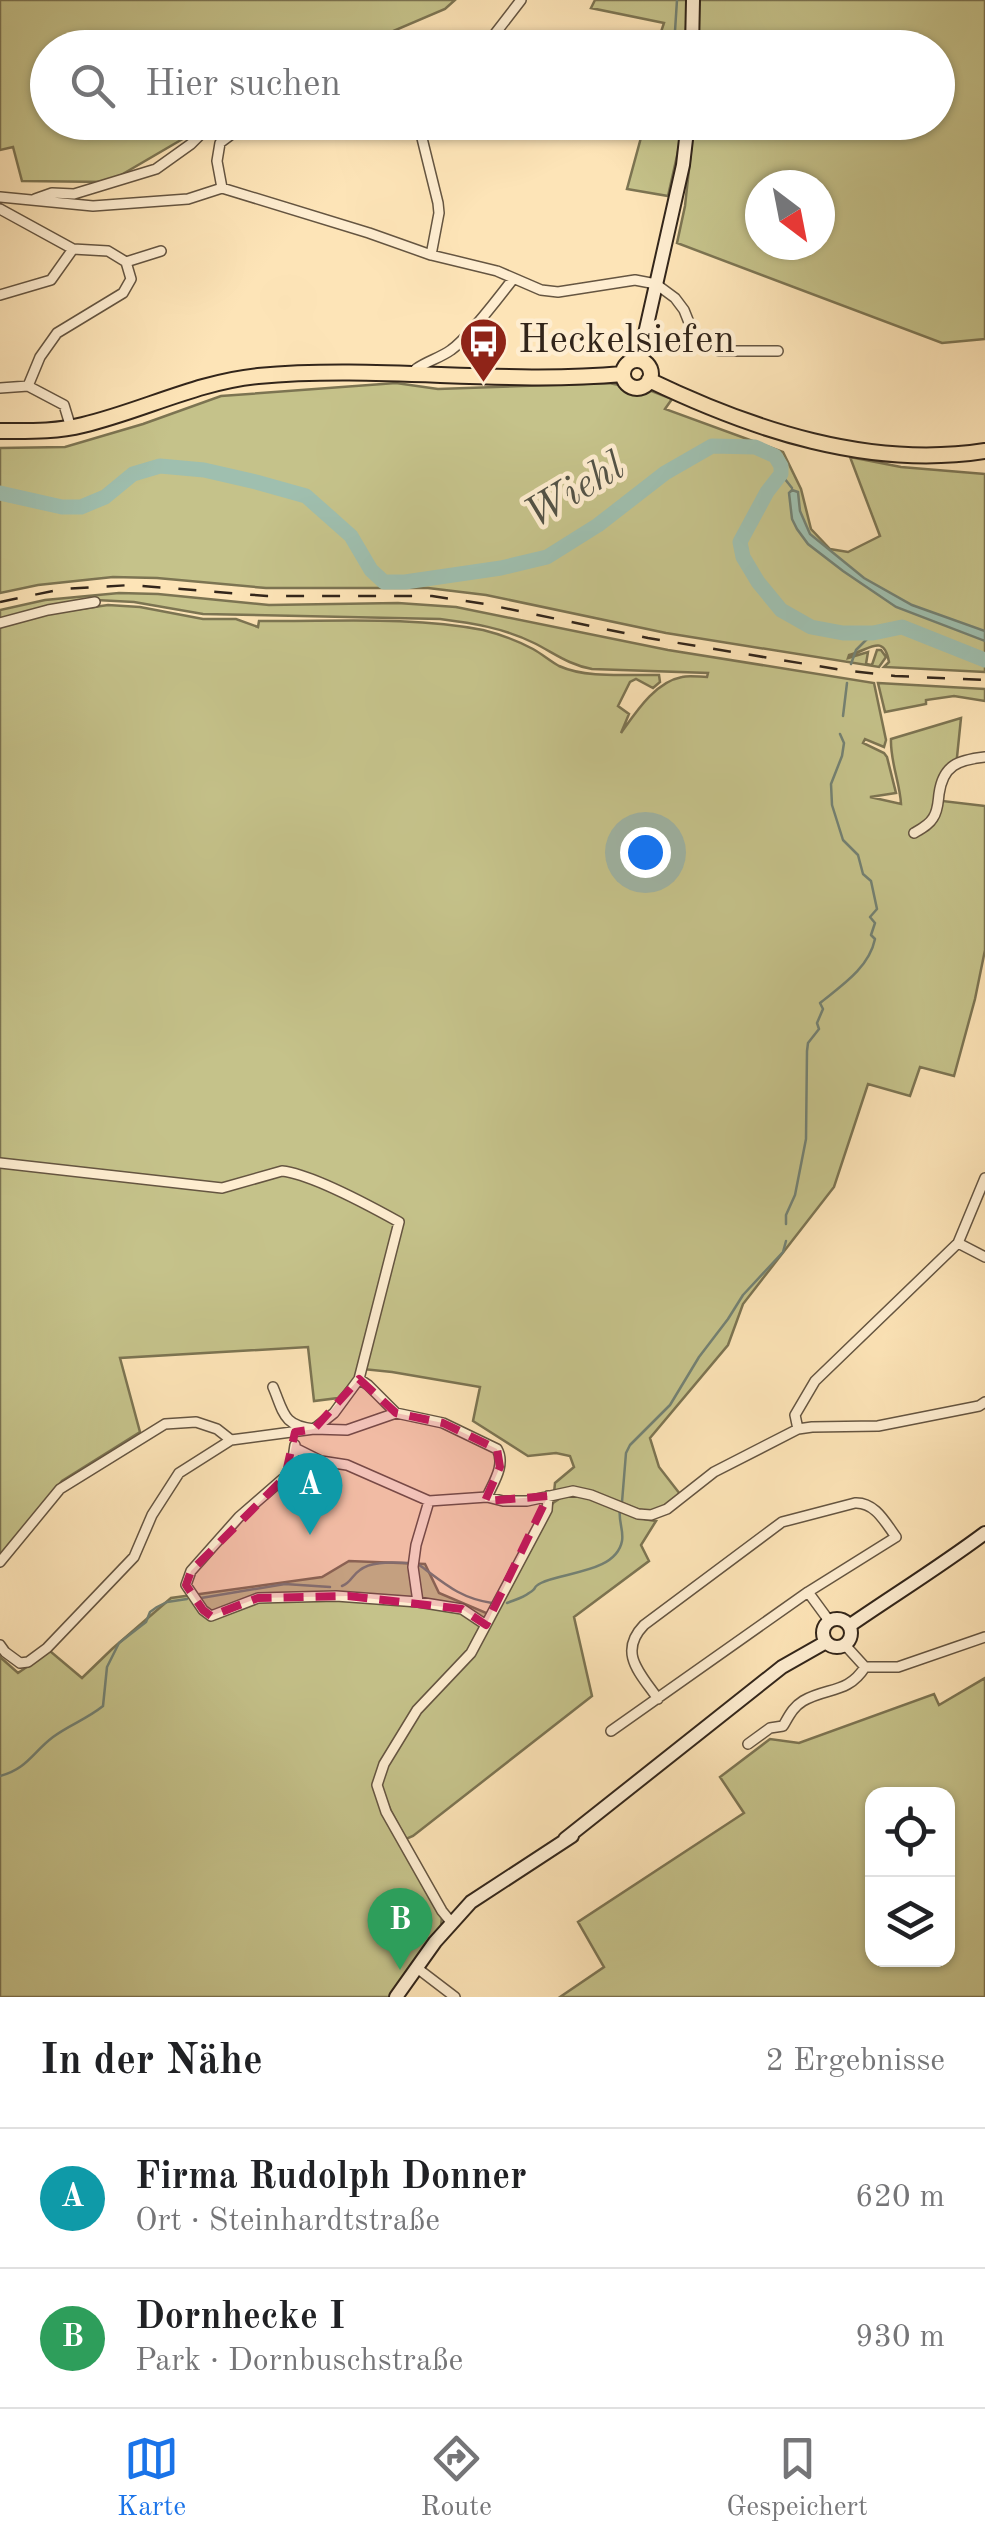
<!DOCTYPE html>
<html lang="de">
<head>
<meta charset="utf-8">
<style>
  body { margin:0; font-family:"Old Standard TT",serif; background:#f2f2f2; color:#202124 }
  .controls { position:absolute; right:30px; bottom:30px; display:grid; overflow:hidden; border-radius:20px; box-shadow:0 2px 8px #0004 }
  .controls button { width:90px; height:90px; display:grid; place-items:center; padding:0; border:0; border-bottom:2px solid #e0e0e0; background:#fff; color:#202124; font:50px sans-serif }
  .compass { position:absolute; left:745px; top:170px; width:90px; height:90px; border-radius:50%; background:#fff; box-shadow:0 2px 8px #0004; rotate:148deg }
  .you { position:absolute; left:645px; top:852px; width:35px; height:35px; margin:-25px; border:8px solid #fff; border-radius:50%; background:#1a73e8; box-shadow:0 0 0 15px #1a73e833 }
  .badge { display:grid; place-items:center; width:65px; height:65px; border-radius:50%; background:#1a73e8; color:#fff; font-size:32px; font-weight:700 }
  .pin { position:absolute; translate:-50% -82px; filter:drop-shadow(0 2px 5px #0008) }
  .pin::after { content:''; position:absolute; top:52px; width:35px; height:30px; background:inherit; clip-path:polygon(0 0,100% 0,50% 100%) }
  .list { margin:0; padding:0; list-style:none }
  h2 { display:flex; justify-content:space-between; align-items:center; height:130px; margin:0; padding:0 40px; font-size:42px }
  h2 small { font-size:32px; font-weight:400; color:#757577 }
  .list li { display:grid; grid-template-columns:65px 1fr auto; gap:30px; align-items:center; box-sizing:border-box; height:140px; padding:0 40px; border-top:2px solid #e0e0e0 }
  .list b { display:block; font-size:38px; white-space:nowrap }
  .list p { margin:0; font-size:32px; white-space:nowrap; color:#757577 }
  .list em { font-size:32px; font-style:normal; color:#757577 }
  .icon { flex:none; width:55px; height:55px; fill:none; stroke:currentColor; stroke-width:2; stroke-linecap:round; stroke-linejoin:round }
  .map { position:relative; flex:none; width:985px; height:1997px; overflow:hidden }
  .search { position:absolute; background:#fff; box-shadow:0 2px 8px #0004; left:30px; right:30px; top:30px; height:110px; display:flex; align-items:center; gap:25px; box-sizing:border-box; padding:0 35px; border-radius:55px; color:#757577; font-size:38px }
  .sheet { height:410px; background:#fff }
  nav { display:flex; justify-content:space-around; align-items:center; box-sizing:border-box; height:140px; border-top:2px solid #e0e0e0; background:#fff; font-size:28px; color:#757577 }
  nav a { display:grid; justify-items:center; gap:5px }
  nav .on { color:#1a73e8 }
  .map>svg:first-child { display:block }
  .green { fill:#c5c28a; stroke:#7c7452; stroke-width:2.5; fill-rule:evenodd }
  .water { fill:#9fbfaf; stroke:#738173; stroke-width:2.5 }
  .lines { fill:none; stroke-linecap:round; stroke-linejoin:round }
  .stream { stroke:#738173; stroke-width:2.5 }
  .river { stroke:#9fbfaf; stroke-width:15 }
  .street-casing { stroke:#655541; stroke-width:12 }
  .secondary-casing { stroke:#32251a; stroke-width:16 }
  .primary-casing { stroke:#32251a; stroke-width:18 }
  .street { stroke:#feedd0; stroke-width:9 }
  .secondary { stroke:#feedd0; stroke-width:12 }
  .primary { stroke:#fde4b7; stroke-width:14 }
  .rail { stroke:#32251a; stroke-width:2.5; stroke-dasharray:18 18; stroke-linecap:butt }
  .marked { fill:#c2185b; fill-opacity:0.2; stroke:#c2185b; stroke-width:8; stroke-dasharray:20 12; stroke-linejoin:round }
  .labels { text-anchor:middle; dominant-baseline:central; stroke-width:9; stroke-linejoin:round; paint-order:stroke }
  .poi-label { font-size:40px; fill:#32251a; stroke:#feedd0; text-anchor:start }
  .water-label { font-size:42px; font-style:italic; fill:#535347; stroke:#feedd0 }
</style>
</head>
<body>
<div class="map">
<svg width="985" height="1997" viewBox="0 0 985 1997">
  <rect width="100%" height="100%" fill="#fde4b7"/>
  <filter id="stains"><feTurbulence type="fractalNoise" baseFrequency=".002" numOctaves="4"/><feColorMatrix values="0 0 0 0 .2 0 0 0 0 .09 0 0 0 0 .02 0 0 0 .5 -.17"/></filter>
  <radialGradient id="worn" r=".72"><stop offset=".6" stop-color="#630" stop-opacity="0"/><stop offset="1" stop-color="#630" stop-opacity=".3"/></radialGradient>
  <path class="green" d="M0,0H455L445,9L356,47L48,48V122L210,123L109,182L22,181L13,147L0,150Z
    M595,0H689L684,47H656L664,23L591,8Z
    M695,0H985V339L942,343L677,243L685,206L694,123L938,122V48L694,47ZM760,185H820V245H760Z
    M645,123H681V138L668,196L627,189Z
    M396,383L438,389L609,383L619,385L630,394L649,390L672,399L665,409L783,452L801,489L811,529L830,549L848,552L880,536L850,457L901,467L985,474V672L884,667L889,662C884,632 868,651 849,655L848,658L868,652L866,664L872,665L877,650H881L886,657L879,667L666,633L486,595L428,588H266L157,578L113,577L38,585L0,593V448L65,447L143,424L221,396Z
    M119,593L158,594L269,605L398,603L456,607L668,650L874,683L886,740L884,747L865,739L863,743L884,753L887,757L896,793L870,797L901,804C900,783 890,761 891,739L961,718L956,767L946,775L942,801L985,806V950L975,999L954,1076L920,1067L910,1096L868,1084L834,1187L743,1304L728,1345L650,1438L659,1467L680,1494C643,1527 636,1502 596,1495C582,1493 568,1494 554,1493L555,1483L574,1467L570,1456L556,1453L528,1456L473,1421L480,1387L392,1372L363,1369L338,1398L314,1401L308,1347L120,1358L140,1432L62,1481L0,1557V624L32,616L108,605L140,607L203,619H236L258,627L259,621C333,622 409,616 483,630C499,634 518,641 533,649C542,654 550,661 559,666C588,679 628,674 659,675L660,682L653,688L636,679L630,682L618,706L629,714L621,733C636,712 655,682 682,677C689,675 700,677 707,677L708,673L592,669C569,665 554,653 534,643C504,628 472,623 440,619L203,614L134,602L96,600L0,621V610L45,600Z
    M878,683L985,689V701L954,696L926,700V704L885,712Z
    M572,1495C601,1498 626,1518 656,1521L641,1545L649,1561L574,1617L592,1696L413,1836L406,1839L391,1811L383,1793L375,1792L442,1917L441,1926L390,1997H0V1657L18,1673L50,1651L82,1678L112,1649L171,1598L322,1577L349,1561L425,1564L439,1593L493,1616L553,1503L562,1497Z
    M985,1678V1997H560L604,1967L578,1922L744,1813L720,1777L770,1739L799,1743L934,1694L939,1705ZM948,1794V1960H872V1794Z"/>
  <path class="water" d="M792,490L798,492L800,511L810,534L864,578L912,605L985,631V641L896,607L843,571L808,544L797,529L792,519L789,493Z"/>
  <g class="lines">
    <path class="stream" d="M675,31L677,0
      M781,474L792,488
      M851,664L856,650L873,633
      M843,716L847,683
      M786,1224V1215L795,1195L806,1139L807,1051L808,1043L819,1029L817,1023L823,1009L820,1003C841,986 869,968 875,939L871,935L875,923L870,917L877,909L871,881L863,874L858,855L843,840L832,805L831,784L842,756L844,743L840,734
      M622,1502L626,1453L630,1445L670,1405L699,1357L728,1319L743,1295L783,1252L786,1241
      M418,1564C444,1583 459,1598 492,1603
      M342,1586C352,1582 351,1576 360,1570C372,1560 396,1563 411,1563
      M201,1598L285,1584L330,1587
      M507,1603C514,1600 523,1598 529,1593C539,1587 531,1588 541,1583C562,1572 616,1573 622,1541C624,1531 618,1520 620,1509
      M0,1776C27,1769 33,1752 53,1737C69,1725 87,1719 103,1706L107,1667L119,1643L146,1622L150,1612L157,1607L167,1602L187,1599"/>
    <path class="river" d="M0,493L62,507H81L105,497L133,474L160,466L204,470L256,482L306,496L351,536L371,570L384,582H405L501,568L547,557L598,525L665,473L712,446L755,447L775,456L781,466V474L767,492L740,542L743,557L758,582L781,610L811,627L843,633H873L902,627L985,660"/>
    <defs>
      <path id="street" d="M484,48L521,0
        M418,122L438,203L439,213L431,255
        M222,188L217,161L220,143L248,122
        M0,197L93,206L188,199L222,188L369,233L431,255L497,271L541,290L558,292L635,280L656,284L675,298L684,310L690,325L701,342L719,351H778
        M35,199L52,193L74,194L156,169L191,144L213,122
        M0,209L73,249L108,251L126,262L131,279L123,293L57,333L40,357L28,386L0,388
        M126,262L161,251
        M0,295L51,280L73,249
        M415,375L416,369C427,361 440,358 451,350C467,339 500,296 513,279
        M28,386L64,405L71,428
        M0,623L48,610L95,602
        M914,833C921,829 929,825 933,818C938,811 938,802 939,794C943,765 958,760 985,757
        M0,1163L222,1188L282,1171C312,1174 372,1207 399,1222L359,1379L368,1385L396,1413
        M958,1243L985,1257
        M273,1387C284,1413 283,1426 314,1429L334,1413L359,1379
        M798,1429L795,1415L815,1381L958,1243L985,1178
        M295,1445L292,1465L285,1477L239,1517L191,1571L186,1585L203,1610L211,1616L258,1598L336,1596L418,1602L462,1609L486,1625
        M295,1448L321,1461L347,1465L429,1501L487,1497L503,1501H527L573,1491L591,1495L638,1514L651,1515L667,1509L714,1472L798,1429L812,1427L878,1426L979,1406L985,1402
        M0,1562L60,1489L165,1424L196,1422L217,1429L231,1440
        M418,1602L413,1567L416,1545L429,1501
        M0,1645L5,1652L20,1663L28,1662L47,1648L134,1557L152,1515L179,1473L231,1440L314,1429L347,1430L396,1413L443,1423L497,1449C506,1465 493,1483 487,1497
        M865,1667H898L985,1637
        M658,1699C641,1674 617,1653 644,1625L782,1522L855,1503C875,1502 885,1522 896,1537L808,1592
        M611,1731L808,1592L830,1622
        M748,1744L770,1728L783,1726C789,1716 793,1707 803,1701C827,1687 848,1694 865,1667L845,1645
        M451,1922L442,1911L386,1812L377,1785L384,1764L417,1710L471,1653L547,1510L548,1496
        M417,1968L455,1997"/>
      <path id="secondary" d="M692,48L693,0
        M639,360L683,165L688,122
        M823 1633a14 14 0 1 1 28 0a14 14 0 1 1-28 0Z
        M849,1626C894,1595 941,1566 985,1533
        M565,1839L782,1667L826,1642
        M396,1997L435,1942L471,1902L572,1836"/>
      <path id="primary" d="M623 374a14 14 0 1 1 28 0a14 14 0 1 1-28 0Z
        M649,380C753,430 869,469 985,451
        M0,431C28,431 56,432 83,425C142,411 197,382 258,376C379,365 502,385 623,374"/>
    </defs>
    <use href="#street" class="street-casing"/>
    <use href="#secondary" class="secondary-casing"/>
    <use href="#primary" class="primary-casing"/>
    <use href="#street" class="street"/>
    <use href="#secondary" class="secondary"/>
    <use href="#primary" class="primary"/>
    <path class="rail" d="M0,602L62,589L131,585L267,596H432L485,604L648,638L842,670L895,676L985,680"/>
  </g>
  <path class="marked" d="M359,1379L396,1413L443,1423L497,1449L500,1467L485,1501L548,1496L486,1625L462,1609L348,1596L258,1598L211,1616L203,1610L186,1585L191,1571L285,1477L295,1432L314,1429Z"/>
  <defs>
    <symbol id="bus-pin" viewBox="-11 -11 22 30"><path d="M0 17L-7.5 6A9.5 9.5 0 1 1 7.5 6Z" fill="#8f2418" stroke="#feedd0"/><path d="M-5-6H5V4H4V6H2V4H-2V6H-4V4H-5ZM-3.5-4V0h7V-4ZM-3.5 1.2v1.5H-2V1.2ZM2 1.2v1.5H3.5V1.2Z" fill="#fff"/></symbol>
  </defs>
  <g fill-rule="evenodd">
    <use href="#bus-pin" x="456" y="314" width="55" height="75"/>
  </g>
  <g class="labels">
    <g class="poi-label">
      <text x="518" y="342">Heckelsiefen</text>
    </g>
    <g class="water-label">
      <text transform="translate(575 492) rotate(-31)">Wiehl</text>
    </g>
  </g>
  <rect width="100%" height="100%" filter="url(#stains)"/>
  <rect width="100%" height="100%" fill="url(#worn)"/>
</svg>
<div class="controls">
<button><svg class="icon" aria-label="locate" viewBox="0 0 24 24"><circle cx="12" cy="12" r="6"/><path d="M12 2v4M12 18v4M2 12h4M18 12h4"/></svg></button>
<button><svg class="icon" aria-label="layers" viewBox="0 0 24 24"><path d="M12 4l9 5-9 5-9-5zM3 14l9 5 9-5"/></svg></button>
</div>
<svg class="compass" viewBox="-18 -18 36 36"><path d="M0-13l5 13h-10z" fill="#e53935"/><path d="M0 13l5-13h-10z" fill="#757577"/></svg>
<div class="you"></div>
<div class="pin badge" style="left:310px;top:1535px;background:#0f9aa8">A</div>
<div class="pin badge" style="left:400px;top:1970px;background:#2e9e5b">B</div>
<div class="search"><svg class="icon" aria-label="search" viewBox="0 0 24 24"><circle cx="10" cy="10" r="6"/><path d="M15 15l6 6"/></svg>Hier suchen</div>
</div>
<section class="sheet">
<h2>In der Nähe<small>2 Ergebnisse</small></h2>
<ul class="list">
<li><span class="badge" style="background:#0f9aa8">A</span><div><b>Firma Rudolph Donner</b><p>Ort · Steinhardtstraße</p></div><em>620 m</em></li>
<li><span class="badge" style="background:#2e9e5b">B</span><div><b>Dornhecke I</b><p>Park · Dornbuschstraße</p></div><em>930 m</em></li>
</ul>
</section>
<nav>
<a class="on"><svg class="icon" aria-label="map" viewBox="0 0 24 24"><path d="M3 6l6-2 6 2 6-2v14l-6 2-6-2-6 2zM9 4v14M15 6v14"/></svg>Karte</a>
<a><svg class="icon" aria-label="directions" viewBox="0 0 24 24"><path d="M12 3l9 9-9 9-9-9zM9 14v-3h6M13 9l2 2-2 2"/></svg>Route</a>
<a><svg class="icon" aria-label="saved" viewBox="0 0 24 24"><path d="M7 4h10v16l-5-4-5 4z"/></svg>Gespeichert</a>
</nav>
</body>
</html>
